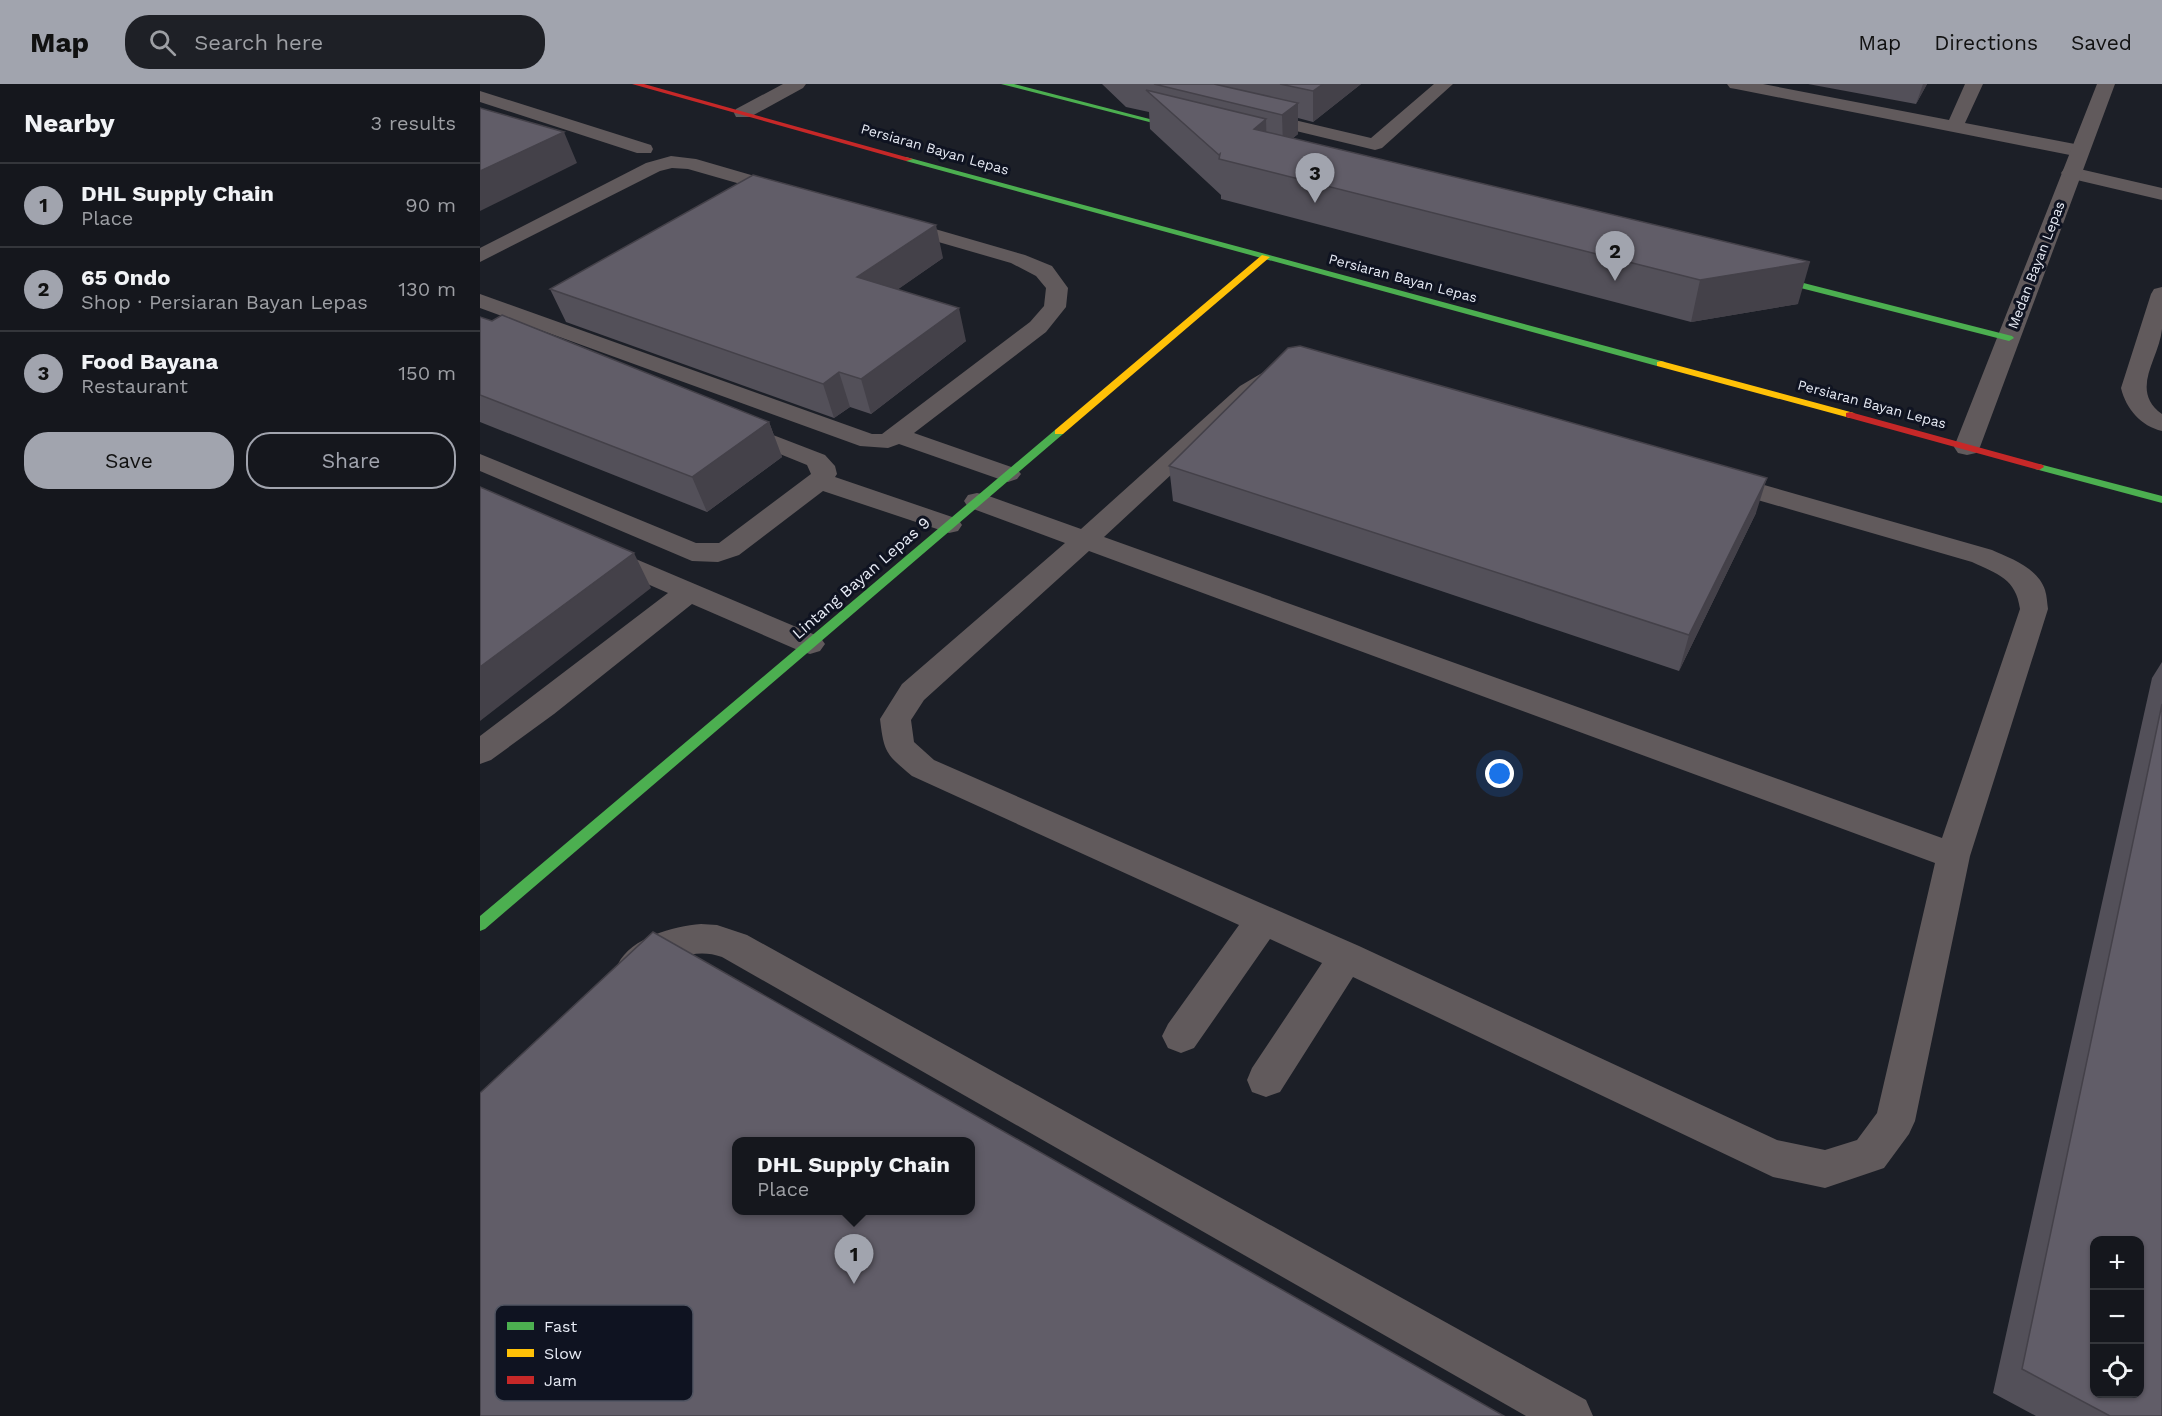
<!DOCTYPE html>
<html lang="en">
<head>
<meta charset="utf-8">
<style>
  body { margin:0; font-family:"Work Sans",sans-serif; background:#1e2026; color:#f1f3f6 }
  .controls { position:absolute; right:18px; bottom:18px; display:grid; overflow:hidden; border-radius:12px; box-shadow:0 2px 4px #0004 }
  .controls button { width:54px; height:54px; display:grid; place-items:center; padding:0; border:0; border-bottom:2px solid #34363b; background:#15171d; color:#f1f3f6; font:30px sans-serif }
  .you { position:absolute; left:1020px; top:690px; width:21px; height:21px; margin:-15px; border:4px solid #fff; border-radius:50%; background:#1a73e8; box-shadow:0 0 0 9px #1a73e833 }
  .badge { display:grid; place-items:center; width:39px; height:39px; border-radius:50%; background:#a1a4ae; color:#111; font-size:20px; font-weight:700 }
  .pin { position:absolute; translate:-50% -50px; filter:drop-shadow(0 2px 3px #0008) }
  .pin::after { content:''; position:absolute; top:32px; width:21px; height:18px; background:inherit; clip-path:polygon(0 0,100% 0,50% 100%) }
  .popup { position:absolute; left:252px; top:1053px; width:243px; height:78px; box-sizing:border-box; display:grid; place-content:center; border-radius:12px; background:#15171d; filter:drop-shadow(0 2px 4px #0005); font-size:20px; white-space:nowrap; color:#9d9fa4 }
  .popup b { font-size:22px; color:#f1f3f6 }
  .popup::after { content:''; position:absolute; left:50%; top:100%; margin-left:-12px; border:12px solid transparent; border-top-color:#15171d }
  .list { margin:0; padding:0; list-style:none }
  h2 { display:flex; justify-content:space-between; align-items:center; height:78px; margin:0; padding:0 24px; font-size:26px }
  h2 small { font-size:20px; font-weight:400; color:#9d9fa4 }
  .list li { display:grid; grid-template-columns:39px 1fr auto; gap:18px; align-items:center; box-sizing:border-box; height:84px; padding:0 24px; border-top:2px solid #34363b }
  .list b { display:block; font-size:22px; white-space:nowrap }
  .list p { margin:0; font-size:20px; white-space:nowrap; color:#9d9fa4 }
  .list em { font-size:20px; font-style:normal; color:#9d9fa4 }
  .actions { display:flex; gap:12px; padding:18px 24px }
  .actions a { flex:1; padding:14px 0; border:2px solid #a1a4ae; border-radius:24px; text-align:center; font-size:21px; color:#a1a4ae }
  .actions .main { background:#a1a4ae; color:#111 }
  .icon { flex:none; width:33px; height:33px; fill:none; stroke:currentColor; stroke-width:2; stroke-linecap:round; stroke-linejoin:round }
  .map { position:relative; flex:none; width:1682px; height:1332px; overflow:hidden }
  header { display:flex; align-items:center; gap:36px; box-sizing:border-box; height:84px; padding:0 30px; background:#a1a4ae; color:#111 }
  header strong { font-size:28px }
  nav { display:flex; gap:33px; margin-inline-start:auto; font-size:21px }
  .search { width:420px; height:54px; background:#1e2026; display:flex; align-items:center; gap:15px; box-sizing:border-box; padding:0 21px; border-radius:24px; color:#9d9fa4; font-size:22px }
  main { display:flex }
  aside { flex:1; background:#15171d }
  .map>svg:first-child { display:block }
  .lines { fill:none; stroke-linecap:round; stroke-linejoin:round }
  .lane { fill:#615a5c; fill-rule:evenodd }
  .street { fill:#615a5c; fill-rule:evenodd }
  .fast { fill:#4caf50; fill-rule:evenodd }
  .slow { fill:#ffc107; fill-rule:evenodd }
  .jam { fill:#c62828; fill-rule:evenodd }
  .wall { fill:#535059 }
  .shaded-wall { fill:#444149 }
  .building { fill:#615d68; stroke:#444149; stroke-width:1.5; fill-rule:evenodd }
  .labels { text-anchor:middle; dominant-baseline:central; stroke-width:6; stroke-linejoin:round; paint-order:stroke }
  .far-street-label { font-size:14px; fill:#e8ecf6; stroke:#0f1321 }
  .street-label { font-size:16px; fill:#e8ecf6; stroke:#0f1321 }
  .key { fill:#0f1321; stroke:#505461; stroke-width:1.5 }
  .key-label { font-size:16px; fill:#e8ecf6 }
</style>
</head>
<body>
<header>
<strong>Map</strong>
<div class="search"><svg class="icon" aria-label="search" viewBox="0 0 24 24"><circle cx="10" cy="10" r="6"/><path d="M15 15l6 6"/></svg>Search here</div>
<nav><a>Map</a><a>Directions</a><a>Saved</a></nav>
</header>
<main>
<aside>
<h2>Nearby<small>3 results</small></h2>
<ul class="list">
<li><span class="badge">1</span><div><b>DHL Supply Chain</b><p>Place</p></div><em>90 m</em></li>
<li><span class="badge">2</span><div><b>65 Ondo</b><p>Shop · Persiaran Bayan Lepas</p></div><em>130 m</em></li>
<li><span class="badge">3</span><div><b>Food Bayana</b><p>Restaurant</p></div><em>150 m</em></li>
</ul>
<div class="actions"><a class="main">Save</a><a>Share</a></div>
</aside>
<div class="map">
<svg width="1682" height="1332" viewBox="0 0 1682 1332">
  <rect width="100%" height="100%" fill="#1c1f27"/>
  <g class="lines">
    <path class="lane" d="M954,0H973L902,64L895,66L770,36L767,32L770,28L776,27L891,54Z
      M1247,0H1283L1469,36L1485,0H1503L1485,39L1600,61L1607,63L1609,67L1607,71L1600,73L1256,5L1250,4Z
      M0,7L171,61L173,65L171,69H157L0,18Z
      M191,72L216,75L313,103L316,107L313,111L306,113L208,85L192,84L180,87L0,178V164L166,79Z
      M1591,83L1682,104V116L1584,93L1581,89L1584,85Z
      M417,134L545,171L572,182L588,204L586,223L566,248L434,349L537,385L541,390L537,395L528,398L519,395L419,360L408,364L380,362L0,224V210L392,350H402L550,238L564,222L566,204L556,192L531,179L410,144L407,140L410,136Z
      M1682,203C1682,217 1682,232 1682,245C1679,276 1649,306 1682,330V347C1661,342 1646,325 1641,304L1671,210L1674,205Z
      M832,278L877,285L1512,466C1530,474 1558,484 1565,506C1567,512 1567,519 1568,525L1490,772L1435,1037L1429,1050L1404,1084L1345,1104L1293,1093L873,893L800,1008L786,1013L772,1008L767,996L772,984L842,879L790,855L714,964L701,969L688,964L682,952L688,940L759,841L432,692C406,670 404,669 400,635L422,600L585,459L488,423L484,417L488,411L497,409L506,411L601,445L760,302L787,286ZM832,292L867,297L1492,478C1518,490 1536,495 1540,525L1462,754L624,453L776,312L802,297ZM609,467L1455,779L1397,1029L1377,1056L1345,1066L1297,1056L879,862L454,676L434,658L431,636L444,616Z
      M257,337L345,371L355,382L357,390L355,393L478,435L482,441L478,447L469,449L343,407L259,471L238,478L212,477L0,387V370L216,459H239L331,390L327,381L248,349L245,344L248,339Z
      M125,462L340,553L345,560L340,567L330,570L320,567L212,520L74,630L11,676L0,680V652L188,509L115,477L111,471L115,465Z
      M221,840L237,841L267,851L1106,1316L1113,1332H1046L242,873C219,865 198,872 178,884C172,888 165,895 157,895C153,895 147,892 143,891L138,880C151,854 193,842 221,840Z"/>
    <path class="street" d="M303,0H326L323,4L270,33H256L254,29L256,25Z
      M1617,0H1635L1500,363L1496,369L1487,371L1478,369L1474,363Z"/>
    <path class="fast" d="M521,0H534L716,47L712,49Z
      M426,73L1185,278L1186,280L1185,282H1177L426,77Z
      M1280,188L1532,252L1534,254L1529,257L1277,193L1275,191Z
      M579,345L583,346V350L5,845L0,847V832L575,346Z
      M1559,380L1682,412V419L1555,385V381Z"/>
    <path class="slow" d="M782,171L790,173L583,350H575V346Z
      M1181,277L1374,329L1375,331L1370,334L1177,282V278Z"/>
    <path class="jam" d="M152,0H164L433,75L426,77Z
      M1370,328L1563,381L1564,383L1559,386L1555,385L1366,333V329Z"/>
  </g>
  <path class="wall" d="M622,0H881L833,38L818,34V50L813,54L1318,220L1211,238L741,115V111L670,45L669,28L646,23Z
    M1328,0H1447L1436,20Z
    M463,174L418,205L486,257L391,330L370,323L354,334L86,238L70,205Z
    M0,233L289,338L302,373L227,428L0,338Z
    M689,382L1276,429L1199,587L693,417Z
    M1682,578V1332H1556L1513,1309L1672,594Z"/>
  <path class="shaded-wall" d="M843,0H881L833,38V7Z
    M1443,0H1447L1436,20Z
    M818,19V50L803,62L802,31Z
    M786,35L787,74L774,45Z
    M84,48L97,79L0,127V87Z
    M456,141L463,174L387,227L377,193Z
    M1330,178L1318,220L1211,238L1220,196Z
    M479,224L486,257L391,330L381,295Z
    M359,288L370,323L354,334L343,300Z
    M289,338L302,373L227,428L212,393Z
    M1287,394L1276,429L1199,587L1209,551Z
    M154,469L171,504L0,637V583Z"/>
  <path class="building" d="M674,0H734L818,19L802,31Z
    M800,0H843L833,7Z
    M666,6L786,35L774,45L1330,178L1220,196L739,75L740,70L739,71Z
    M0,24L84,48L0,87Z
    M273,91L456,141L377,193L479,224L381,295L359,288L343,300L70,205Z
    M22,231L289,338L212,393L0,311V233L12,237Z
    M820,262L1287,394L1209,551L689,382L808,264Z
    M0,403L154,469L0,583Z
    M1682,620V1332H1630L1542,1285ZM1614,1156H1659V1310H1614Z
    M173,848L1024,1332H0V1009ZM257,1058H491V1126H257Z"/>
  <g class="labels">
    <g class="far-street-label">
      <text transform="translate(455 65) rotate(16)">Persiaran Bayan Lepas</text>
      <text transform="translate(1556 181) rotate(-69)">Medan Bayan Lepas</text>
      <text transform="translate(923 194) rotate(15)">Persiaran Bayan Lepas</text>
      <text transform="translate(1392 320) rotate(15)">Persiaran Bayan Lepas</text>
    </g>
    <g class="street-label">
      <text transform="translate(381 494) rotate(-41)">Lintang Bayan Lepas 9</text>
    </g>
  </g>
  <rect x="15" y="1221" width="198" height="96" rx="9" class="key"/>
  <rect x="27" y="1238" width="27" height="8" fill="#4caf50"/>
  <rect x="27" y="1265" width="27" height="8" fill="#ffc107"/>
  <rect x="27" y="1292" width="27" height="8" fill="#c62828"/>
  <g class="key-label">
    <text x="64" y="1248">Fast</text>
    <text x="64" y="1275">Slow</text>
    <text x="64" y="1302">Jam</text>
  </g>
</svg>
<div class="controls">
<button>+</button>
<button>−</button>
<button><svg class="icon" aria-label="locate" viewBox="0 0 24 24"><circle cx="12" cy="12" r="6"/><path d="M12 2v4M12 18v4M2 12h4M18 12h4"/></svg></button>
</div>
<div class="you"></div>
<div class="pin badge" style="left:374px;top:1200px">1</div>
<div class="popup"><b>DHL Supply Chain</b>Place</div>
<div class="pin badge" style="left:1135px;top:197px">2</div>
<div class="pin badge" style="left:835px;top:119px">3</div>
</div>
</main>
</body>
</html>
